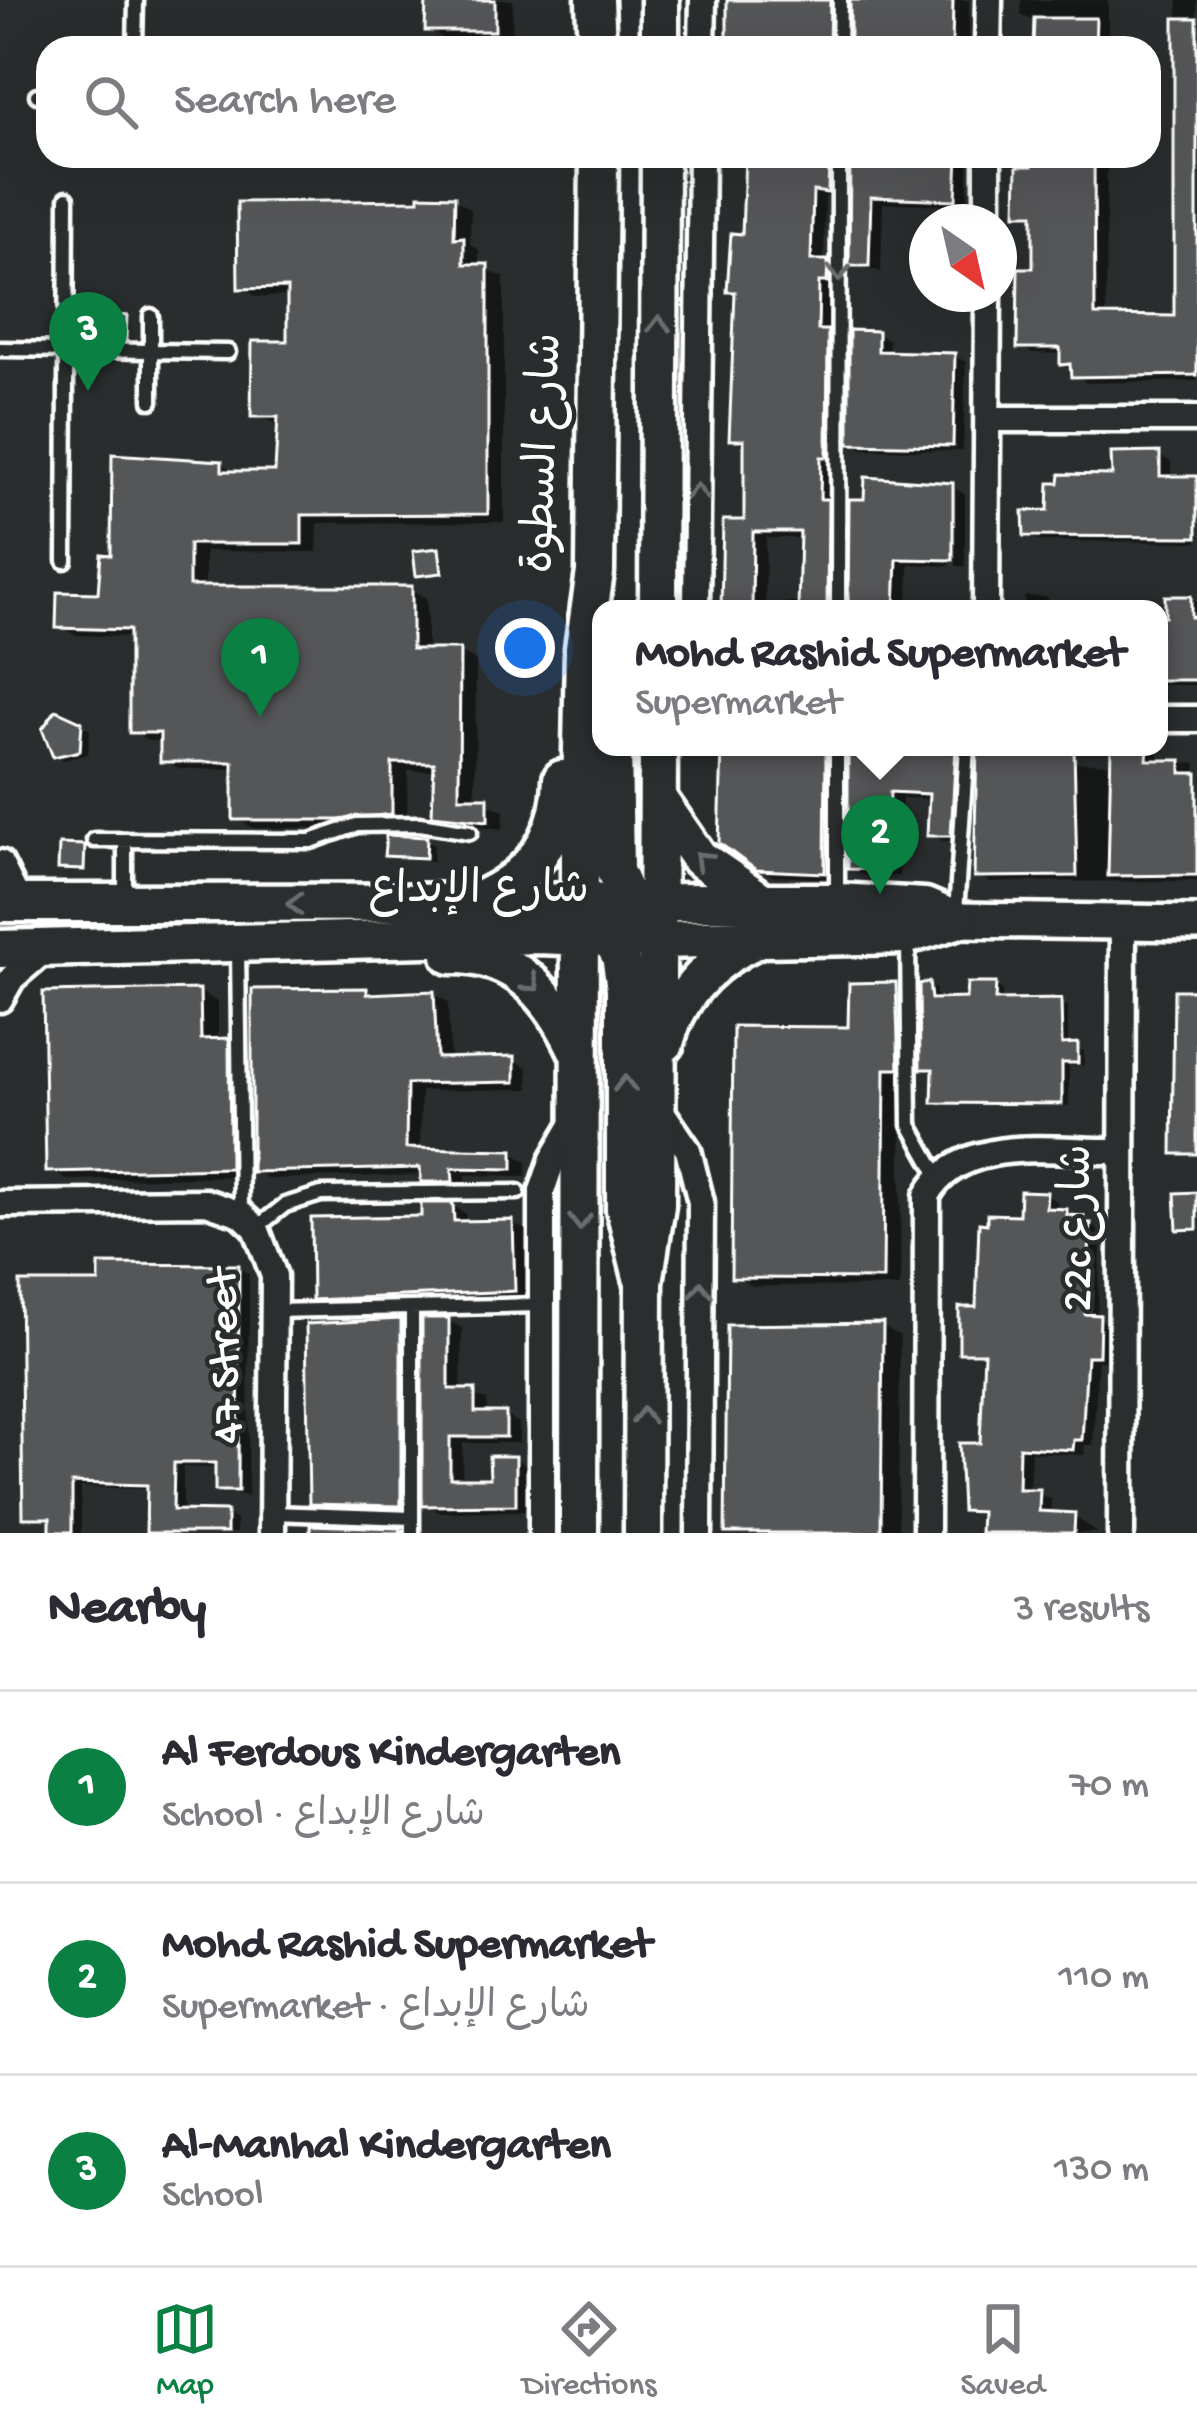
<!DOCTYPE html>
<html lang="en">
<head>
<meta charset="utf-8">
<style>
  body { margin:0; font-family:"Gochi Hand","Playpen Sans Arabic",sans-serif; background:#f2f2f3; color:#2b2b33 }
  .compass { position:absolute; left:909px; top:204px; width:108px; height:108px; border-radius:50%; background:#fff; box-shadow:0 12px 48px #0002; rotate:146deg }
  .you { position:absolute; left:525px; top:648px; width:42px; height:42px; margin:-30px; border:9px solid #fff; border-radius:50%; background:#1a73e8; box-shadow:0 0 0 18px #1a73e833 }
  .badge { display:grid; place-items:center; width:78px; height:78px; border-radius:50%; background:#0b8043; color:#fff; font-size:39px; font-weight:700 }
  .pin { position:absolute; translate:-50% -99px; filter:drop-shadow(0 3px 6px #0008) }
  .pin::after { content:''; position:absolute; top:63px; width:42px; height:36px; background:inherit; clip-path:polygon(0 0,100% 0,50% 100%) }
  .popup { position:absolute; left:592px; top:600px; width:576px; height:156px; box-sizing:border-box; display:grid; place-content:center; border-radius:24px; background:#fff; filter:drop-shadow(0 3px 9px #0005); font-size:39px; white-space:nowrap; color:#7c7c81 }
  .popup b { font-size:45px; color:#2b2b33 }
  .popup::after { content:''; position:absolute; left:50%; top:100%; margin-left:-24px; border:24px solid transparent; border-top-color:#fff }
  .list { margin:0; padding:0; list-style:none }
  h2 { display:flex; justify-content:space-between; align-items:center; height:156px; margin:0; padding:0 48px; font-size:51px }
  h2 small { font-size:39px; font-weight:400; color:#7c7c81 }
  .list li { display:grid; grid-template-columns:78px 1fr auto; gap:36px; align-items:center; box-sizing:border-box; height:192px; padding:0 48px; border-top:3px solid #e1e1e2 }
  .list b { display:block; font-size:45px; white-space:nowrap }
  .list p { margin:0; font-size:39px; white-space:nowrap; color:#7c7c81 }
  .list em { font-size:39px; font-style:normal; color:#7c7c81 }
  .icon { flex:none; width:66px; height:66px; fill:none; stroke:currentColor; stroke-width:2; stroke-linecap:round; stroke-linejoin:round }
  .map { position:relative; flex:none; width:1197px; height:1533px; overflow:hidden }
  .search { position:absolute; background:#fff; box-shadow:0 12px 48px #0002; left:36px; right:36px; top:36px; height:132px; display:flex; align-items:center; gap:30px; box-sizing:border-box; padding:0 42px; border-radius:36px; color:#7c7c81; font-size:45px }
  .sheet { height:732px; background:#fff }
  nav { display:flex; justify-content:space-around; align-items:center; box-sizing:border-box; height:168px; border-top:3px solid #e1e1e2; background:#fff; font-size:33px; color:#7c7c81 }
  nav a { display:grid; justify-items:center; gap:6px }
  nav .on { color:#0b8043 }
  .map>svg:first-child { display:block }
  .shadow { fill:#0007; fill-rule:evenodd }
  .building { fill:#555758; stroke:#fff; stroke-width:3 }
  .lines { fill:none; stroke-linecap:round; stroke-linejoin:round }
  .service-casing { stroke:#fff; stroke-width:21 }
  .minor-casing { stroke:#fff; stroke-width:33 }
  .tertiary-casing { stroke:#fff; stroke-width:42 }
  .secondary-casing { stroke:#fff; stroke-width:45 }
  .service { stroke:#2a2d2e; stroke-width:12 }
  .minor { stroke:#2a2d2e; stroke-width:24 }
  .tertiary { stroke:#2a2d2e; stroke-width:33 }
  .secondary { stroke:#2a2d2e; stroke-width:36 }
  .oneway { stroke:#6a6c6d }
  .labels { text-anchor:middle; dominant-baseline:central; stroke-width:9; stroke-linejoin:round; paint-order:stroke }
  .street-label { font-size:45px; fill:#fff; stroke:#2a2d2e }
</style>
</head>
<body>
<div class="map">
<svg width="1197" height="1533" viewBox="0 0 1197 1533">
  <rect width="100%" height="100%" fill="#2a2d2e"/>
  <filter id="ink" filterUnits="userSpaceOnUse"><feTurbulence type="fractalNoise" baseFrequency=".00833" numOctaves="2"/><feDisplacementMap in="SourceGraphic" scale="24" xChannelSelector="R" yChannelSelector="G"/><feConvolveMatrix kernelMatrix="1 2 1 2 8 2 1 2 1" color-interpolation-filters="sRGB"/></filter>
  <g filter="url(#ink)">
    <path class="shadow" d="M429,0H513L512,40H446L428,29Z
      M730,0H849L843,2L841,48H729Z
      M854,0H969V48H852Z
      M1021,0H1108V48H1036L1037,22L1021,15Z
      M1178,0H1197V381L1086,383L1063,363V354L1032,353L1020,346L1036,271V219L1019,212L1035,156H1107L1106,318L1177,319Z
      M734,156H968V205L883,203L881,272L852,264L849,156L842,158L841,198L825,197L824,263L840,271V288L831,287L830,335L840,340L841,609H725L747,523V447L732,438L738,294L730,290L745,237L746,160ZM766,538H803L801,603H765Z
      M454,199L471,209L470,244L479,250V267L504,277V522L318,523L317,552L205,551V589H411L427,599V652H460L476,661L475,800L504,810L503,829L452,823L435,814L436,771H408L407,822L356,828H252L236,818V769H180L163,760V741H148L132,731V637L75,635L59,626L100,596L114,558L221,464L239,474H278L280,425L254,415L290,344V296L257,297L241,287Z
      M877,334L889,340L888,354L954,356L966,362L963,451L863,449L852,443Z
      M1159,455L1171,462V479H1197V542L1039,541L1027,534L1051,513Z
      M867,481L955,488H950V566L909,564L908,605L959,609H851L852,502H867Z
      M956,489L965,494V566H956Z
      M1025,596L1046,597L1058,609H1024Z
      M1190,599L1197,603V685H1159V620H1168Z
      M81,725L90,730L88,754L64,760L55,755Z
      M723,747H845L839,755L837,879L772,876L758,867Z
      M850,747H976L969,754L963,841H943L930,834L932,799L902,798L899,876L863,875L850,867Z
      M981,747H1069L1068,762L1114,764V747H1158L1160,763H1197V881L990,882L977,875Z
      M426,840L434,844L433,861L387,854Z
      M895,985L915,999L916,1077H902L900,1287L752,1286L734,1276L851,1030Z
      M928,985L935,989L937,1002L969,1001L995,986L1002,990V1003L1068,1006V1047L1084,1051V1065L1069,1066V1106L935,1101L936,1071L923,1067Z
      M200,992L218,1002V1042L246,1052L247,1176L67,1180L49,1170Z
      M255,992L434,994L448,1002L450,1060L514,1059L528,1068L529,1089L421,1091L420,1151L512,1153L527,1162L526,1176L466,1175V1189H438L423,1175L269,1179L255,1171Z
      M1046,1195L1058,1202L1057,1212L1084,1219L1102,1233L1097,1318L1111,1325L1110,1361H1098L1093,1445H1085L1084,1455L1031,1452L1029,1492L1051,1499V1515L1074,1516L1098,1533H983L984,1517L965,1510L983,1447L986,1358L962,1351L1022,1218Z
      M453,1206L466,1214V1224L512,1223L526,1230L527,1297L328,1306L315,1298L425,1219Z
      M239,1268L249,1274L248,1496L218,1490V1468L183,1467V1513L226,1514L236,1520V1533H149L150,1489L81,1487V1533H57L53,1522L26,1517L101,1285Z
      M448,1321L462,1328L461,1392L487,1400V1415H506L519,1423V1443H463L462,1481H493L516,1459L529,1467V1511L439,1512L425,1504Z
      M401,1322L419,1332V1515L330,1513L312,1502Z
      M882,1326L900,1336L898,1533H728Z"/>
    <path class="building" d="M426,0H495V31H425Z
      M727,0H830L829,48H727Z
      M850,0H953L952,48H850Z
      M1034,18H1096L1095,48H1033Z
      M1174,18H1197V375L1071,377L1070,364L1060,365V348H1017L1018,268H1033V214H1016L1017,166H1032V156H1094L1095,315L1174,316Z
      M745,156H829L828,193L813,191L811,260H828L827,282H819L818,330H828L827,457H821L820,499H828L827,609H798L800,532H753L752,609H721L723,520H744V440H729L735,292H727L731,233L742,234Z
      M850,156H958L956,200L871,197L869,266H849Z
      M419,195L455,196L454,238L464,237V264H488V514L302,515V544H189V586H412V649H460L459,797H488V821L432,815L434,763H392V814L338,820H233V762H160V733H129V630L56,628L57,592L98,593L101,554L111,555L112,454L222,461V471H275L278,417H251L252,341H287V288L238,289L237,202L419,200Z
      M101,314L127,316L126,339L100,338Z
      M849,330L878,331V351L955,353L953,446L849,444Z
      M1160,452V476H1197V537L1024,536L1023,511L1048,510L1049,483H1059L1060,474L1112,475L1111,453Z
      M865,477L953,483V560L897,559L895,609H848L849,499H864Z
      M439,548L442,573L416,576L413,551Z
      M1165,596H1191V617H1197V680H1159V617H1165Z
      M56,710L82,722L80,751L53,757L42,729Z
      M722,747H826L825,873L756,870L719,843Z
      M848,747H956L951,836H927L929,794L890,792L887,870L848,869Z
      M977,747H1074L1077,876L974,877Z
      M1111,747H1148L1147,760H1181V773H1197V875L1108,876Z
      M386,835L427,837L426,858L384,856Z
      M59,844L85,845L84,870L58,869Z
      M896,982L899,1069H885L883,1279L731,1278L733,1026L848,1027L849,983Z
      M929,982L931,999L966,998L967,983H996L995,1000L1061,999L1062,1044L1078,1043V1063H1062V1104L932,1103L933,1069H920L919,984Z
      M367,988V994L434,991L437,1058L515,1056V1082L407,1084L406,1148L513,1150V1169L452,1168L453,1182H421L420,1168L252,1172V989Z
      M200,989L201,1039L229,1038L230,1168L46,1172L43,992Z
      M1174,990H1197V1154H1172Z
      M1020,1191L1047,1192L1046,1208L1067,1209V1215L1084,1216V1223H1091L1085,1314L1100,1315L1099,1356H1087L1082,1440H1074L1073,1450L1019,1447L1018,1489H1040L1039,1511L1075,1513L1074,1533H980L981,1512L962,1511L959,1443H980L984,1353H959V1307H976L979,1223L987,1224V1214L1019,1215Z
      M1197,1192V1229L1177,1230L1175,1193Z
      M421,1203H453L454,1221L513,1220L515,1291L312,1300L311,1218L421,1216Z
      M99,1264L239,1265L238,1491H215V1463H174L173,1510L227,1511V1533H146L147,1485L72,1483V1532H50V1518H23L20,1282H99Z
      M422,1318H449V1389H475V1412H506V1437H450V1478H490L489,1456H516V1505L422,1506Z
      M401,1319V1506L309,1504L306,1324Z
      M883,1323L881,1533H725L727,1325Z
      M310,1525L400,1528V1533H310Z"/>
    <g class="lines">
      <defs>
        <path id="service" d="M135,48L136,0
          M839,48L840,0
          M37,95H48
          M151,316V401
          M0,349L228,352
          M65,561L67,198
          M838,609L839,156
          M94,840L311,841L357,825L420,824L470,832
          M837,896V747
          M125,897V840
          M956,913L967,747
          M908,939L910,1125L938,1175
          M238,945L241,1213
          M256,1228L285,1205L321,1194L518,1192
          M412,1308V1533
          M274,1311L541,1305
          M272,1513L412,1518"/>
        <path id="minor" d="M702,48L703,0
          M988,48L989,0
          M988,222V156
          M988,419H1197
          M696,609L701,156
          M986,609L988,294
          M1159,719H1197
          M0,863L20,903
          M0,999L12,978L46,949
          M656,1103L688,1150L701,1202L699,1533
          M0,1204L206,1202L241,1214L256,1228L274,1276L272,1533
          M542,1533V1191L553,1159L576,1120
          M926,1533L927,1196C961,1132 1059,1153 1122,1151
          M1121,1533L1123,922"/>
        <path id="tertiary" d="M956,920L1197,923"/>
        <path id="secondary" d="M595,0L597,48
          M660,48V0
          M658,609L660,156
          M613,747L615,871L637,922
          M658,799L699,858L760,900
          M477,901C531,878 561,838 562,779
          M0,903L837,902L925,907L956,920
          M600,921L620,955L625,989V1209L642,1277
          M0,949L539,935L656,940L908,935L956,920
          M451,955C518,954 552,996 578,1052
          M665,1043C677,995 711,961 755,940
          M579,1533L580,851L584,648L595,572L599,156
          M643,1533L644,1282L656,1205L658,747"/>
      </defs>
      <use href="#service" class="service-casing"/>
      <use href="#minor" class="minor-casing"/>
      <use href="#tertiary" class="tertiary-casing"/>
      <use href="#secondary" class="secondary-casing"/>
      <use href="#service" class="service"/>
      <use href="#minor" class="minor"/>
      <use href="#tertiary" class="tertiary"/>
      <use href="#secondary" class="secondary"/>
    </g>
    <defs><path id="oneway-chevron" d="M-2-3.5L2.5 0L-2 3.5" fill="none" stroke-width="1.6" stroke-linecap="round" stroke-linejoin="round" transform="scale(3)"/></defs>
    <g class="oneway">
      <use href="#oneway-chevron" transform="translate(839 273) rotate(90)"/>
      <use href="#oneway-chevron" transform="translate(659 324) rotate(-90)"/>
      <use href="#oneway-chevron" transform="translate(697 492) rotate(-89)"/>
      <use href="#oneway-chevron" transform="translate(702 859) rotate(-136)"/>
      <use href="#oneway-chevron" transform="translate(295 904) rotate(180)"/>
      <use href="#oneway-chevron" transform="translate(532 984) rotate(41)"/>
      <use href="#oneway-chevron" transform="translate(625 1084) rotate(-90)"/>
      <use href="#oneway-chevron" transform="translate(580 1222) rotate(90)"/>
      <use href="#oneway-chevron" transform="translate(701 1290) rotate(-90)"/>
      <use href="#oneway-chevron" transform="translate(643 1416) rotate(-90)"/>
    </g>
  </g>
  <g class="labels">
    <g class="street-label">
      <text transform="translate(546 453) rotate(-88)">شارع السطوة</text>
      <text x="479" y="892">شارع الإبداع</text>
      <text transform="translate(1080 1228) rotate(-90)">22c شارع</text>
      <text transform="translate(228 1356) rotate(-92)">47 Street</text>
    </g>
  </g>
</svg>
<svg class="compass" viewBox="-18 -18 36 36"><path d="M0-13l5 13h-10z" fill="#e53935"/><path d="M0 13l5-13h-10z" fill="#7c7c81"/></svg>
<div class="you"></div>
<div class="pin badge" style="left:260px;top:717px">1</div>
<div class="pin badge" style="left:880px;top:894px">2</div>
<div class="popup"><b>Mohd Rashid Supermarket</b>Supermarket</div>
<div class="pin badge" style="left:88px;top:391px">3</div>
<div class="search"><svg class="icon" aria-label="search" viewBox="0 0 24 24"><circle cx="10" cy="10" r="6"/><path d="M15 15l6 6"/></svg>Search here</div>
</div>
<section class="sheet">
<h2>Nearby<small>3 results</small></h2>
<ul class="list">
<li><span class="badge">1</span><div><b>Al Ferdous Kindergarten</b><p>School · شارع الإبداع</p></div><em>70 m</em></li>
<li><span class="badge">2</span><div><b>Mohd Rashid Supermarket</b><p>Supermarket · شارع الإبداع</p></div><em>110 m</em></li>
<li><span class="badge">3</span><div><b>Al-Manhal Kindergarten</b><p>School</p></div><em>130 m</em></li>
</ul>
</section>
<nav>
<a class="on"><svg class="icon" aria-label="map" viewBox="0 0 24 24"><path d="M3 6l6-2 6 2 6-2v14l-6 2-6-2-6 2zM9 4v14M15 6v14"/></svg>Map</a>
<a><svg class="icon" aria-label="directions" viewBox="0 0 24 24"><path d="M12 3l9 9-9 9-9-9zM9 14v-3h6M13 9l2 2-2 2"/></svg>Directions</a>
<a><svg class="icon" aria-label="saved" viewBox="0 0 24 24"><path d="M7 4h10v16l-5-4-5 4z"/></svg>Saved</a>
</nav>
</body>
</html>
